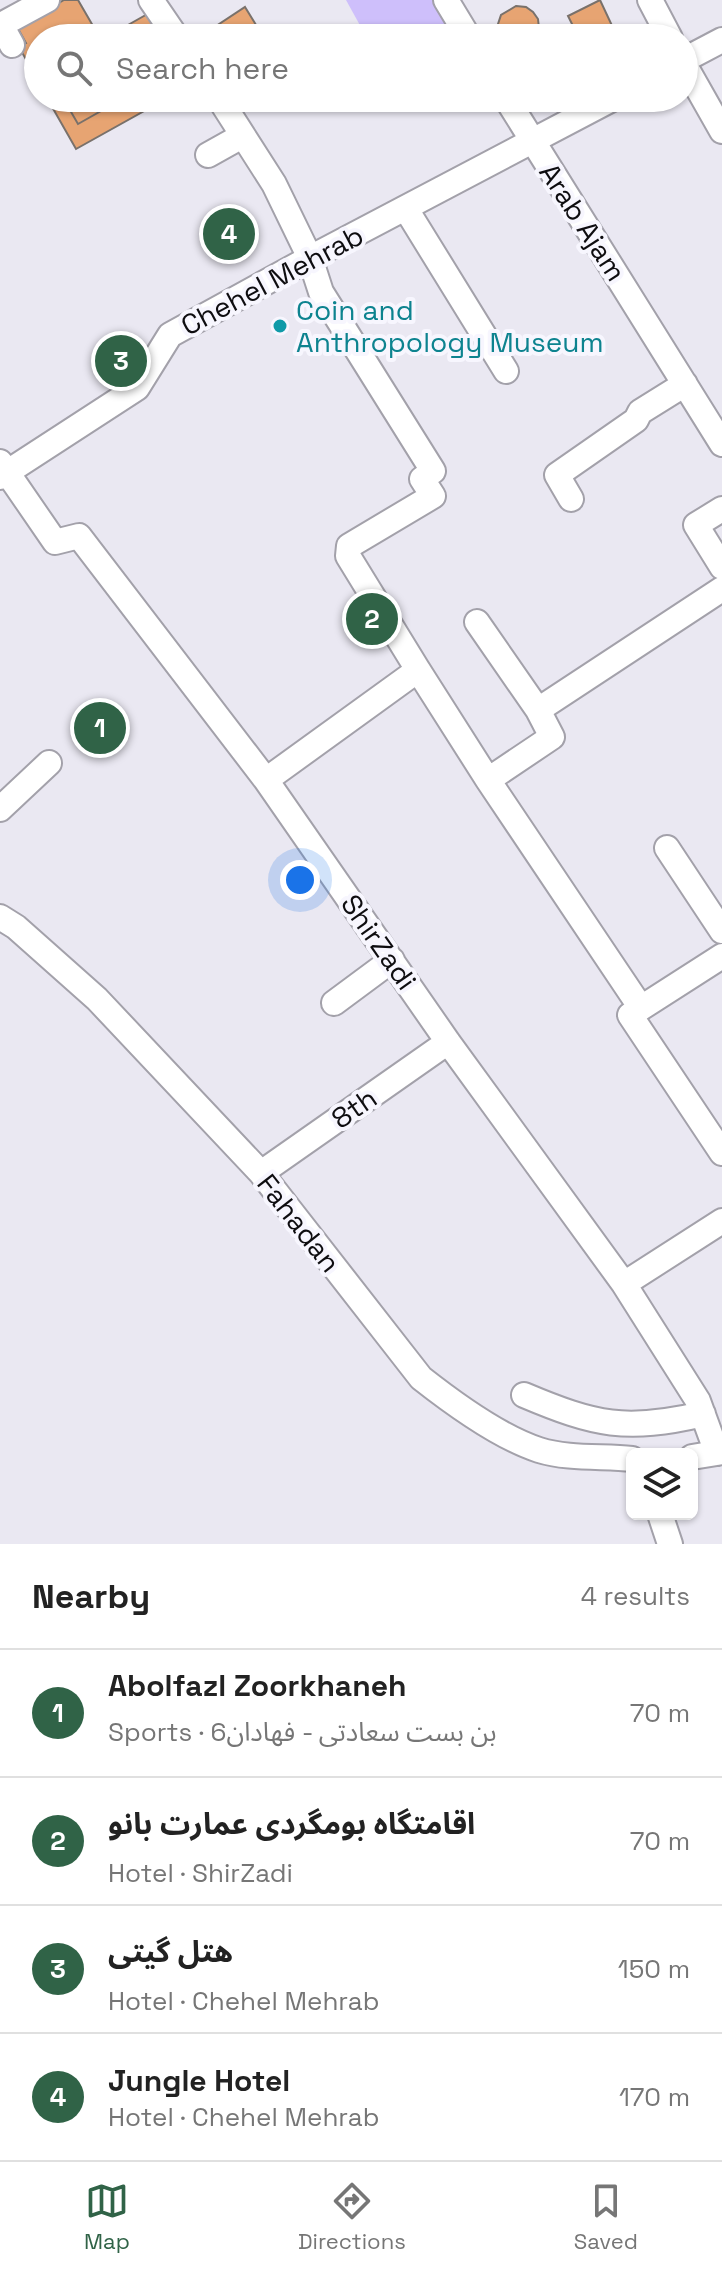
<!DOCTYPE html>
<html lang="en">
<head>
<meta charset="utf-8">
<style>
  body { margin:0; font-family:"Space Grotesk","Noto Sans Arabic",sans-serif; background:#f6f6f6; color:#222 }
  .controls { position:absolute; right:24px; bottom:24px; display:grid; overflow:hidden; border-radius:12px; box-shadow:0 2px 6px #0004 }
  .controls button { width:72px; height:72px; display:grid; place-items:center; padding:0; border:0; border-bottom:2px solid #e0e0e0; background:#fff; color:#222; font:40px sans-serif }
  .you { position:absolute; left:300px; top:880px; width:28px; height:28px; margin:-20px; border:6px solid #fff; border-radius:50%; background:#1a73e8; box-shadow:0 0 0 12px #1a73e833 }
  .badge { display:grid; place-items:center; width:52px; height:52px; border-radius:50%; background:#306347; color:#fff; font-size:26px; font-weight:700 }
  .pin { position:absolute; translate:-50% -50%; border:4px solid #fff; box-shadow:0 2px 8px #0006 }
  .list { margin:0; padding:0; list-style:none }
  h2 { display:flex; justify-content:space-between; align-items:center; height:104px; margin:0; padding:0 32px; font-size:34px }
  h2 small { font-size:26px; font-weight:400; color:#767676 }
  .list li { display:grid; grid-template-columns:52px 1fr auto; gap:24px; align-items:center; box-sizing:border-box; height:128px; padding:0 32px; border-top:2px solid #e0e0e0 }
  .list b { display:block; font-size:30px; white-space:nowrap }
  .list p { margin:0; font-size:26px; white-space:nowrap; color:#767676 }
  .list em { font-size:26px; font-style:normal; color:#767676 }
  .icon { flex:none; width:44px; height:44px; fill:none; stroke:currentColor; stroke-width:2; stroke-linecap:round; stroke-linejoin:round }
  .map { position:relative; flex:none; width:722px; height:1544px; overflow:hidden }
  .search { position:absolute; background:#fff; box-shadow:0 2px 6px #0004; left:24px; right:24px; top:24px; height:88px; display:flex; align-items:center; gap:20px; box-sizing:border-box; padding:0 28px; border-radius:44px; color:#767676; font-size:30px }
  .sheet { height:616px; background:#fff }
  nav { display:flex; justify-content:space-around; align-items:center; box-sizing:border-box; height:112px; border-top:2px solid #e0e0e0; background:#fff; font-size:22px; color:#767676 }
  nav a { display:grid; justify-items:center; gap:4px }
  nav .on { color:#306347 }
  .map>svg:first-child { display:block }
  .green { fill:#cebffb }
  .building { fill:#e7a472; stroke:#79716b; stroke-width:2 }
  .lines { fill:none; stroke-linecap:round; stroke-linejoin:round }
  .minor-casing { stroke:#a3a1aa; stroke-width:28 }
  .minor { stroke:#fff; stroke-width:24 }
  .culture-dot { fill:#0f9aa8; stroke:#f7f6fe; stroke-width:3 }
  .labels { text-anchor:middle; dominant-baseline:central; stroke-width:8; stroke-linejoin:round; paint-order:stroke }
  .street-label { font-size:28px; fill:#0e0d10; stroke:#f7f6fe }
  .culture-label { font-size:28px; fill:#0d838f; stroke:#f7f6fe; text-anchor:start }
</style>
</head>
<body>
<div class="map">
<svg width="722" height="1544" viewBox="0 0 722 1544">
  <rect width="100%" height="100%" fill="#eae8f2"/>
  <path class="green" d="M346,0H436L460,38H367Z"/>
  <path class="building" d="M64,0H78L100,38H38V81L19,47L26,43L17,27Z
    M64,0H78L100,38H38V81L19,47L26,43L17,27Z
    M600,0L615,32L602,38H579L568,16Z
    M516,6L526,7L533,12L538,19L539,28L535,38H503L500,33L498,24L501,15Z
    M245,7L264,38H198Z
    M151,12L166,38H105Z
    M151,12L166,38H105Z
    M47,98H63L78,124L115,103L113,98H161L162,101L76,149Z
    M47,98H161L162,101L76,149Z"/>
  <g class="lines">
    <defs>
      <path id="minor" d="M151,0L177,38
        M446,0L469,38
        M650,0L670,38
        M12,45L1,25L47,0
        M684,60L722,40
        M684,64L722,131
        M219,98L274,184L310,258L321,292L433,471L422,479L433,496L349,546L348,556L418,670
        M506,98L722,444
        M208,155L242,136
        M406,209L506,371
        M0,462L55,542L79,536L266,780L448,1042L624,1284L698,1401L717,1453
        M0,477L137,388L170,335L310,258L614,98
        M571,499L557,475L636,420L640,412L685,384
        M722,509L696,525L722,567
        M477,622L538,710
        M266,780L418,670L488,780
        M0,809L49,763
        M667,848L722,931
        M0,917L16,927L97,999L261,1173L421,1378C454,1404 499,1437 539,1450C568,1459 602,1456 632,1459
        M722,956L630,1015L722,1153
        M334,1003L392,960
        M641,1008L488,780L552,737L538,710L722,589
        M261,1173L448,1042
        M624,1284L722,1221
        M524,1395C595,1425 626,1432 703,1414
        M692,1457L722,1452
        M660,1514L670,1544"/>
    </defs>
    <use href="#minor" class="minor-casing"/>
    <use href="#minor" class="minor"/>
  </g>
  <circle class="culture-dot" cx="280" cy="326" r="8"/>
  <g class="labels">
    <g class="street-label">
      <text transform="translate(583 222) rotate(57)">Arab Ajam</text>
      <text transform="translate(272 280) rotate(-28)">Chehel Mehrab</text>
      <text transform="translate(379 942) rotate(55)">ShirZadi</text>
      <text transform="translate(354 1108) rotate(-35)">8th</text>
      <text transform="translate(299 1223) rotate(52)">Fahadan</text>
    </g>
    <g class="culture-label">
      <text x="296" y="310">Coin and<tspan x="296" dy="32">Anthropology Museum</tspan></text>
    </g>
  </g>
</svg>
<div class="controls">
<button><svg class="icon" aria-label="layers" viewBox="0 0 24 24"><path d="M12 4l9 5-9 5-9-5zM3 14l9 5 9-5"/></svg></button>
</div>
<div class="you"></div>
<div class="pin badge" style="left:100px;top:728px">1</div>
<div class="pin badge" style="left:372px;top:619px">2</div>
<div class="pin badge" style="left:121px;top:361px">3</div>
<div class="pin badge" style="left:229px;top:234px">4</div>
<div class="search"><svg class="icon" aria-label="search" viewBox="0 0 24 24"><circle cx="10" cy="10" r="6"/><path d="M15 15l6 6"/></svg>Search here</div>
</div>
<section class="sheet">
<h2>Nearby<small>4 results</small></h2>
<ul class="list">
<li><span class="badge">1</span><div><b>Abolfazl Zoorkhaneh</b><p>Sports · بن بست سعادتی - فهادان6</p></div><em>70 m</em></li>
<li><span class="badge">2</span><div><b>اقامتگاه بومگردی عمارت بانو</b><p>Hotel · ShirZadi</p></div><em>70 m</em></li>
<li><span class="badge">3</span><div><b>هتل گیتی</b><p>Hotel · Chehel Mehrab</p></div><em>150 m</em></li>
<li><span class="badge">4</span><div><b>Jungle Hotel</b><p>Hotel · Chehel Mehrab</p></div><em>170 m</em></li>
</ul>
</section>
<nav>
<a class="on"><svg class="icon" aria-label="map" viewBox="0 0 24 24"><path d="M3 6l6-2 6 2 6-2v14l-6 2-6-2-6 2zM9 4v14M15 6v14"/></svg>Map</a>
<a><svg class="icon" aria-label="directions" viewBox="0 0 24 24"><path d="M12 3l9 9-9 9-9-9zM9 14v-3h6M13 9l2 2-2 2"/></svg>Directions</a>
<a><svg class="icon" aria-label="saved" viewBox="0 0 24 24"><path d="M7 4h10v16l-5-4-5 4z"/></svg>Saved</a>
</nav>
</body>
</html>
